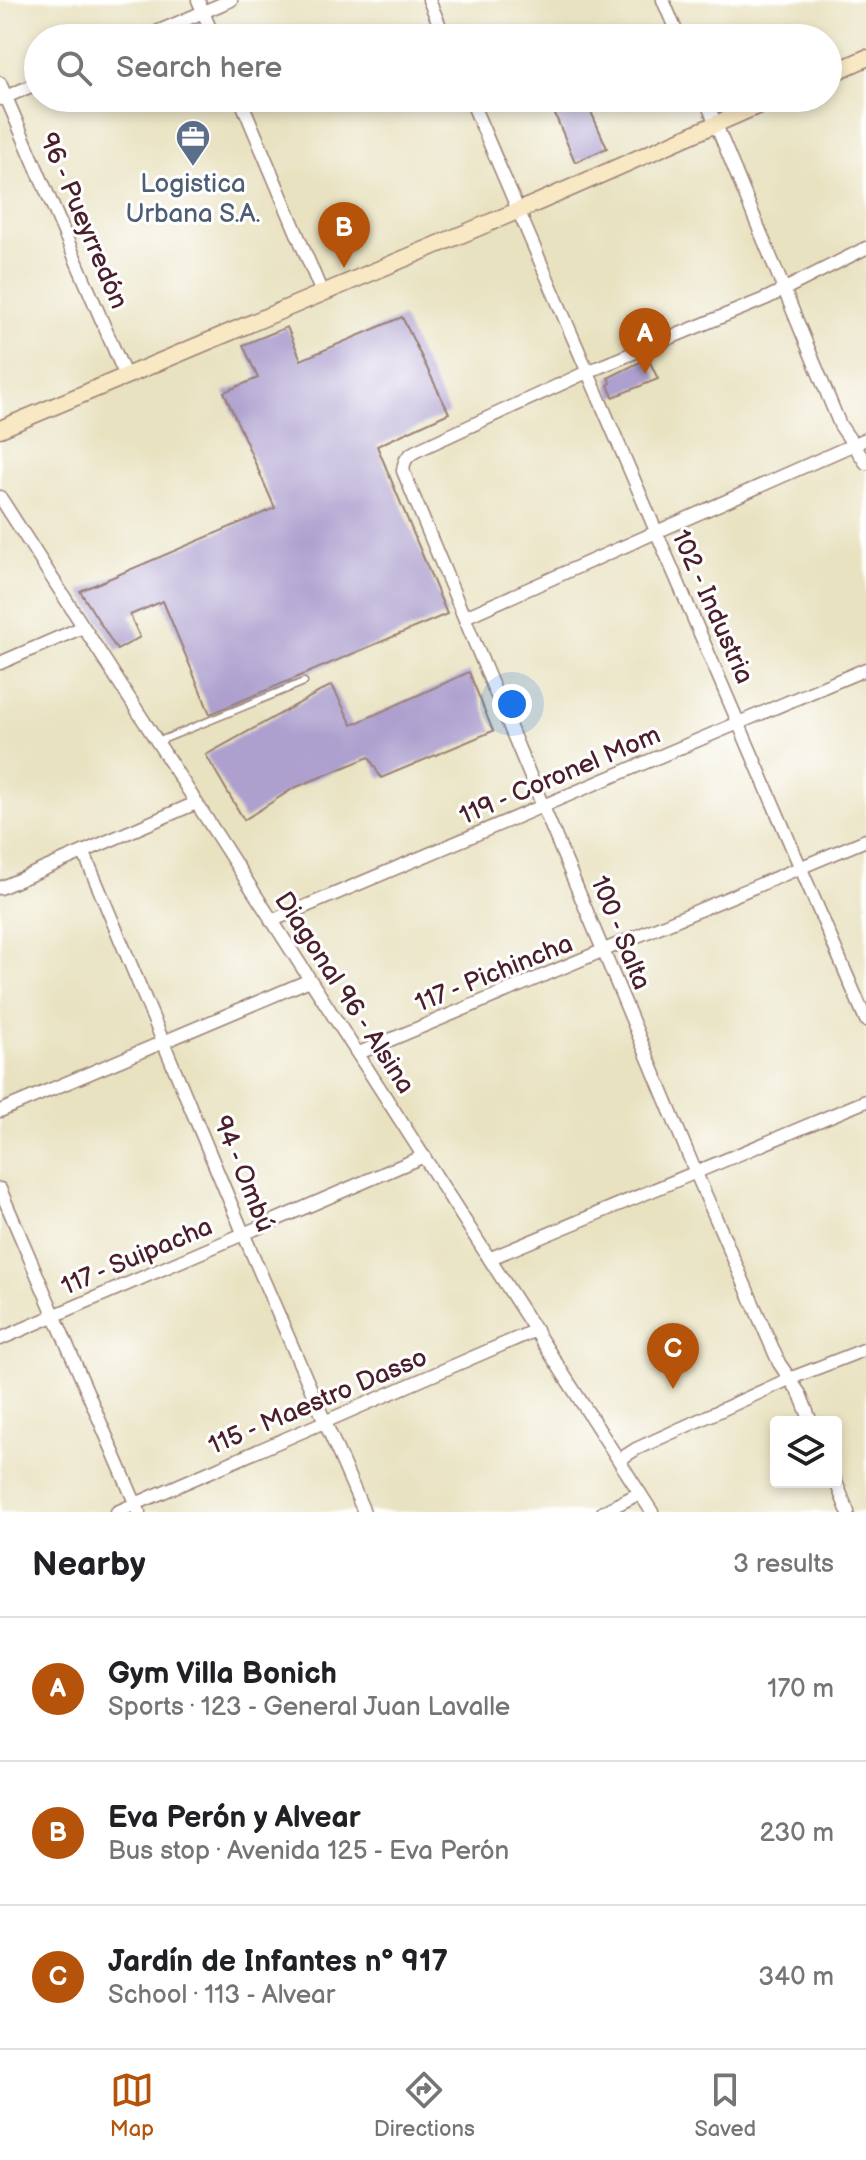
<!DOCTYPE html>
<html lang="en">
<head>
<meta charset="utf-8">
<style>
  body { margin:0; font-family:"Balsamiq Sans",sans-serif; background:#f6f6f6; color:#202124 }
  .controls { position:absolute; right:24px; bottom:24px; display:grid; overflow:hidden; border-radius:8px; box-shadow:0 4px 12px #0003 }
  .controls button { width:72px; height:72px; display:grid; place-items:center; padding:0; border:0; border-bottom:2px solid #e0e0e0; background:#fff; color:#202124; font:40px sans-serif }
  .you { position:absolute; left:512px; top:704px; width:28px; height:28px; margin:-20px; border:6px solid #fff; border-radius:50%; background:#1a73e8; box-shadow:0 0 0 12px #1a73e833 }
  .badge { display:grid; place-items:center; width:52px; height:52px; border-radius:50%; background:#b45309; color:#fff; font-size:26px; font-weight:700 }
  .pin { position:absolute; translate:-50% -66px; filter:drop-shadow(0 2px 4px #0008) }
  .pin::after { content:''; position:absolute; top:42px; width:28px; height:24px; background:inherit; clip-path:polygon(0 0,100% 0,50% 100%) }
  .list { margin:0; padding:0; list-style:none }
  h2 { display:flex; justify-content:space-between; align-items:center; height:104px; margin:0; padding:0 32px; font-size:34px }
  h2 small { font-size:26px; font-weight:400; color:#757577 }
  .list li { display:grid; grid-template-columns:52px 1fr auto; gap:24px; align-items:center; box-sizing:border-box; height:144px; padding:0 32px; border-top:2px solid #e0e0e0 }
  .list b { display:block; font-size:30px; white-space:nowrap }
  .list p { margin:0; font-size:26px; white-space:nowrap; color:#757577 }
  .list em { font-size:26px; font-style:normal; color:#757577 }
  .icon { flex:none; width:44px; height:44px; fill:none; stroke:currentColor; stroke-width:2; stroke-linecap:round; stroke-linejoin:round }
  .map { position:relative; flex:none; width:866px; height:1512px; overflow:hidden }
  .search { position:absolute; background:#fff; box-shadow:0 4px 12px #0003; left:24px; right:24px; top:24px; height:88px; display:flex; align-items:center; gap:20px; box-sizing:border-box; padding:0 28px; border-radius:44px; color:#757577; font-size:30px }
  .sheet { height:536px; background:#fff }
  nav { display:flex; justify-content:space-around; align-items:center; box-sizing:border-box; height:112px; border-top:2px solid #e0e0e0; background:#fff; font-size:22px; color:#757577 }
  nav a { display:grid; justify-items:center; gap:4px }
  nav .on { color:#b45309 }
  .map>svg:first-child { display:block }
  .building { fill:#ada0cf }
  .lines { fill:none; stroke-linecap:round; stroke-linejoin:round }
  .lane-casing { stroke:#9a8076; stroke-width:9 }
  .street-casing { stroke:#9a8076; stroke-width:15 }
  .secondary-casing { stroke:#9a8076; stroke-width:19 }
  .lane { stroke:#fff; stroke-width:6 }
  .street { stroke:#fff; stroke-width:12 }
  .secondary { stroke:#f8e8c3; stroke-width:16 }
  .labels { text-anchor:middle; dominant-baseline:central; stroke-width:6; stroke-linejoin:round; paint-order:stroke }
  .service-label { font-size:26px; fill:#4e5e75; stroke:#fff }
  .street-label { font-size:26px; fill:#4a1f2b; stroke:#fff }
</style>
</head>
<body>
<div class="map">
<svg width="866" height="1512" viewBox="0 0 866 1512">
  <rect width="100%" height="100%" fill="#fff"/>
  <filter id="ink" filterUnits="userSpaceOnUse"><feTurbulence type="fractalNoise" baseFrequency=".0125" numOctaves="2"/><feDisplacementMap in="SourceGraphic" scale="16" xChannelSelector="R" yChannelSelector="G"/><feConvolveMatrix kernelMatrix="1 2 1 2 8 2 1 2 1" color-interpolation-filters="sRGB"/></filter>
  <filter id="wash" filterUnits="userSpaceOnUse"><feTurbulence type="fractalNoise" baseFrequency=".006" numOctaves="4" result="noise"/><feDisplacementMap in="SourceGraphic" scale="32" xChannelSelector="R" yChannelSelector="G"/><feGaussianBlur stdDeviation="1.8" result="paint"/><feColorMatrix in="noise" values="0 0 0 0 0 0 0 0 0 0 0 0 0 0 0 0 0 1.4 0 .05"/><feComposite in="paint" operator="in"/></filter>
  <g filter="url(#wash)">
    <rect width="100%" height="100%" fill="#e9e2c1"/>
    <g id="blocks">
      <path class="building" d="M548,98H585L607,148L575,162Z
        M402,317L449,413L377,446L447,614L210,714L163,601L130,615L140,637L117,650L80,591L275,508L224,392L258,378L243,345L287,327L301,360Z
        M648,358L658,379L613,397L608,385L611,383L608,378Z
        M469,672L493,731L381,778L369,757L294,788L244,820L206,755L332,685L352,725Z"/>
    </g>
  </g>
  <g filter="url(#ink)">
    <use href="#blocks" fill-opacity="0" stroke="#9a8076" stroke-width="2"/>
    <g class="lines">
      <defs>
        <path id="lane" d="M157,742L304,682"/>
        <path id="street" d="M198,0L214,38
          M429,0L445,38
          M663,0L679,38
          M143,38L231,0
          M0,83L126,377
          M240,98L322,293
          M470,98L866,1020
          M705,98L840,425L866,463
          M1,99L38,83
          M0,497L652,1512
          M465,617L866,439
          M0,663L83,627
          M84,853L244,1235L364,1512
          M0,888L196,803
          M271,921L866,669
          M359,1053L866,840
          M0,1111L310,980
          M0,1189L139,1512
          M491,1258L866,1101
          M0,1339L424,1156
          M811,1422L800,1394L779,1363L696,1173L403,471C404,460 407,456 416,451L587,372L767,298L866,248
          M619,1460L636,1449L789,1379L866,1349
          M836,1482L848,1512
          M117,1512L536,1330
          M603,1512L640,1493"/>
        <path id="secondary" d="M828,75L866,58
          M0,429L541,201L775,98"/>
      </defs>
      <use href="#lane" class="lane-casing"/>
      <use href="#street" class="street-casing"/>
      <use href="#secondary" class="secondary-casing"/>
      <use href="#lane" class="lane"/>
      <use href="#street" class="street"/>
      <use href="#secondary" class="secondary"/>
    </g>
  </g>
  <defs>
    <symbol id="office-pin" viewBox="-11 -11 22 30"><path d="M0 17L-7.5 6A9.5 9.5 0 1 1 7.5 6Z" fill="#5c6f8a" stroke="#fff"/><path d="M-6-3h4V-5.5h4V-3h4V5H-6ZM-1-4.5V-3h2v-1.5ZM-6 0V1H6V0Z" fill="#fff"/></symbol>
  </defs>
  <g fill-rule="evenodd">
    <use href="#office-pin" x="173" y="117" width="40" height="54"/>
  </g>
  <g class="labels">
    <g class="service-label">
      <text x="193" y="184">Logistica<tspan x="193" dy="30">Urbana S.A.</tspan></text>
    </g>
    <g class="street-label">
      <text transform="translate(83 221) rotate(67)">96 - Pueyrredón</text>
      <text transform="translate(712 607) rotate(66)">102 - Industria</text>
      <text transform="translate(560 776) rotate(-23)">119 - Coronel Mom</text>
      <text transform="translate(620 933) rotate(68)">100 - Salta</text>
      <text transform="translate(494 974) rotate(-22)">117 - Pichincha</text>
      <text transform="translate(344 993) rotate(57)">Diagonal 96 - Alsina</text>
      <text transform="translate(243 1174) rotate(68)">94 - Ombú</text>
      <text transform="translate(137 1257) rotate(-23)">117 - Suipacha</text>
      <text transform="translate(318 1402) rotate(-23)">115 - Maestro Dasso</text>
    </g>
  </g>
</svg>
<div class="controls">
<button><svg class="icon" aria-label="layers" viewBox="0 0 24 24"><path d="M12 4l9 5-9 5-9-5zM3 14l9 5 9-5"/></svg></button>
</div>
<div class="you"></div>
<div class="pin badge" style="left:645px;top:374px">A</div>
<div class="pin badge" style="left:344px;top:268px">B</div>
<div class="pin badge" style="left:673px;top:1389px">C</div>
<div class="search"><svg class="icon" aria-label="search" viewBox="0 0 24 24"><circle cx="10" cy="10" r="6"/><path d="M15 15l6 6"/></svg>Search here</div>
</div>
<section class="sheet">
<h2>Nearby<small>3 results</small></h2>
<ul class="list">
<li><span class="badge">A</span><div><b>Gym Villa Bonich</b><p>Sports · 123 - General Juan Lavalle</p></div><em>170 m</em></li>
<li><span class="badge">B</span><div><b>Eva Perón y Alvear</b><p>Bus stop · Avenida 125 - Eva Perón</p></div><em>230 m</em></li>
<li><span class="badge">C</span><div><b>Jardín de Infantes nº 917</b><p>School · 113 - Alvear</p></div><em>340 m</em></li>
</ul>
</section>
<nav>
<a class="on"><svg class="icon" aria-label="map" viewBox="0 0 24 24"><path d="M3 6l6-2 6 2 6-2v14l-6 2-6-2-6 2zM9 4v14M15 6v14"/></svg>Map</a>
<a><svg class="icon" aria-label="directions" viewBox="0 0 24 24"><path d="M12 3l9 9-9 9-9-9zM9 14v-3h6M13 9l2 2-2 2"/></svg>Directions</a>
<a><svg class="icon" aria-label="saved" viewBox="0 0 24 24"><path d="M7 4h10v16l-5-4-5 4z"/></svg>Saved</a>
</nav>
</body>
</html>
